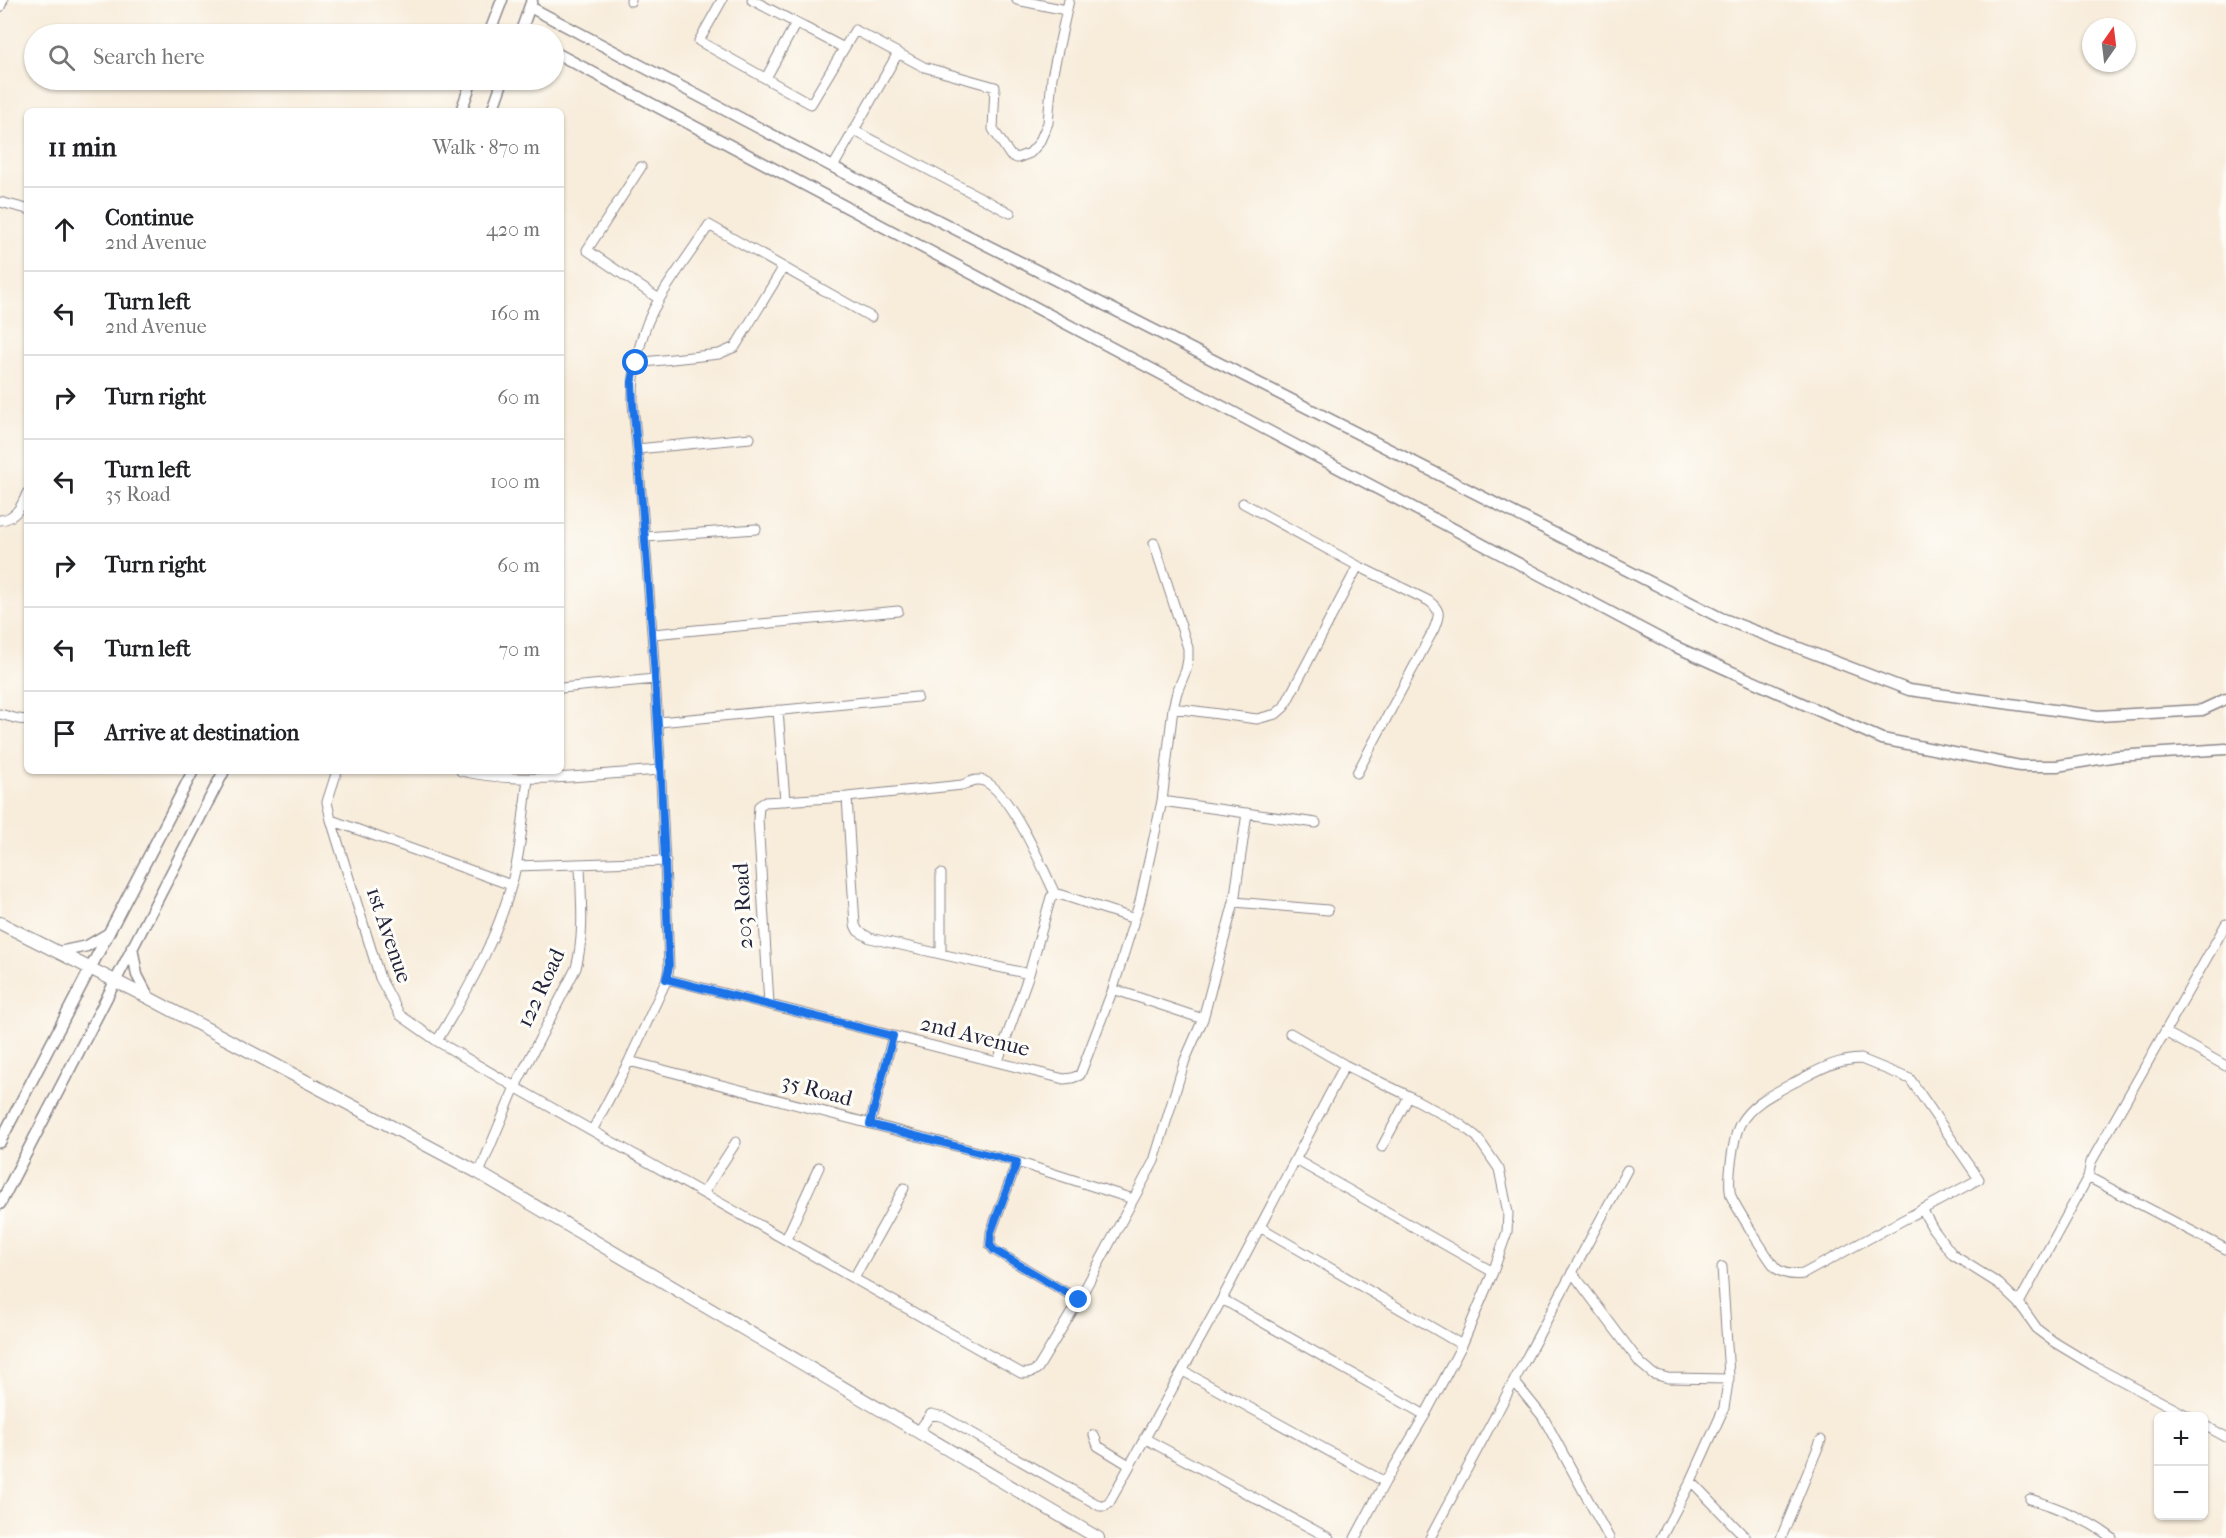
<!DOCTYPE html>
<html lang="en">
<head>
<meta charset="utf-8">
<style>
  body { margin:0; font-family:"IM FELL French Canon",serif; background:#f2f2f2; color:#202124 }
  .controls { position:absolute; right:18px; bottom:18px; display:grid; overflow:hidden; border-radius:9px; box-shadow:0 2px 4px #0004 }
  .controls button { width:54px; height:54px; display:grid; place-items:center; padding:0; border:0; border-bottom:2px solid #e0e0e0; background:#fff; color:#202124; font:30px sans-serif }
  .compass { position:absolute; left:2082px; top:18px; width:54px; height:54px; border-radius:50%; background:#fff; box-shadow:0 2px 4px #0004; rotate:14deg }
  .stop { position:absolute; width:18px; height:18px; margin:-14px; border:4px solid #1a73e8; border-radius:50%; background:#fff }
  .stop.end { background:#1a73e8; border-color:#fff; box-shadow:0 2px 6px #0008 }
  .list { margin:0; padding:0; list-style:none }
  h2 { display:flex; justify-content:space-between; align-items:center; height:78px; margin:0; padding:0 24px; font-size:26px }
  h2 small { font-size:20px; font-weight:400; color:#757577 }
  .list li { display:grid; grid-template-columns:39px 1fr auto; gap:18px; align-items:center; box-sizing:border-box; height:84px; padding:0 24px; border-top:2px solid #e0e0e0 }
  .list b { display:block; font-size:22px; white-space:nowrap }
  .list p { margin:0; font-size:20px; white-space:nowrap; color:#757577 }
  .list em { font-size:20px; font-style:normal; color:#757577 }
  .icon { flex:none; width:33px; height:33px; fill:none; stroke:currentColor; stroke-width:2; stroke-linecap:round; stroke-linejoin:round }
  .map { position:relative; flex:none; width:2226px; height:1538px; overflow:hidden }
  .search { position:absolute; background:#fff; box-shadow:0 2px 4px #0004; left:24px; top:24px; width:540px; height:66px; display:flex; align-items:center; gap:15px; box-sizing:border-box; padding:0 21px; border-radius:33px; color:#757577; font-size:22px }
  .panel { position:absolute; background:#fff; box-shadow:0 2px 4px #0004; left:24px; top:108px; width:540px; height:666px; border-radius:9px }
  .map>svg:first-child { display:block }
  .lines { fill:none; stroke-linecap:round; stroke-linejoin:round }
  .minor-casing { stroke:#8d878a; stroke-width:11 }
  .tertiary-casing { stroke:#8d878a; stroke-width:13 }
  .secondary-casing { stroke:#8d878a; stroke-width:14 }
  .minor { stroke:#fff; stroke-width:9 }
  .tertiary { stroke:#fff; stroke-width:10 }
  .secondary { stroke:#fff; stroke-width:12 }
  .route { stroke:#1a73e8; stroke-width:8 }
  .labels { text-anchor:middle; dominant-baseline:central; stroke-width:6; stroke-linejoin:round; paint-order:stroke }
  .street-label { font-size:22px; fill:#22223b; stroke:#fdfcf7 }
</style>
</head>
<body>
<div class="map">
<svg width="2226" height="1538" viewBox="0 0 2226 1538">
  <rect width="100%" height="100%" fill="#fdfcf7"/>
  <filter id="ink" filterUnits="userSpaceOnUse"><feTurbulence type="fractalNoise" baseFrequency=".0167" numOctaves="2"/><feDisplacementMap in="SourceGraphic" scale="12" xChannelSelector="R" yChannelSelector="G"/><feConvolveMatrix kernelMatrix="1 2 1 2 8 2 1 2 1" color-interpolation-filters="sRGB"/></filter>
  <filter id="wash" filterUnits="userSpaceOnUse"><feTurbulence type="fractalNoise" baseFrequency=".008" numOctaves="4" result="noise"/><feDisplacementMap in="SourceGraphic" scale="24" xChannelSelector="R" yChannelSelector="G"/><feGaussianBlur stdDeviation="1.35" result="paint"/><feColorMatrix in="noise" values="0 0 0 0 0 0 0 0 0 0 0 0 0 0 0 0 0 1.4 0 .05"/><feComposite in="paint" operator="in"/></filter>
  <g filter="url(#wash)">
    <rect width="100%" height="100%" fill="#f8ecda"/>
  </g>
  <g filter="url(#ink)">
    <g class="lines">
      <defs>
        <path id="minor" d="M722,0L699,41L811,104L855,30L924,67L995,87L993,129L1010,155L1017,158L1030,153L1039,143L1048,123L1052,77L1069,0
          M752,0L844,48
          M1017,0L1066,10
          M631,1V0
          M0,7L3,0
          M766,78L796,23
          M853,130L1010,213
          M641,167L587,250L659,299
          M833,167L898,53
          M0,202L27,209
          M635,363L719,354L735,347L783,268
          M637,449L750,438
          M1243,503L1358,566L1429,601C1442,611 1439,616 1434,629L1357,773
          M0,520C15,519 22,506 27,493
          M646,537L756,529
          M653,634L898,611
          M561,688L655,679
          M1173,708L1257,719L1276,714L1284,707L1358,566
          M778,710L785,801
          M0,714L18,719L27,720
          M659,722L917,697
          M337,771L327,802L331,820L380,978L400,1015L437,1041L515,1087L1021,1373C1028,1374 1032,1373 1038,1368L1079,1300L1154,1161L1185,1060L1203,1019L1234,902L1247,813
          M461,771C526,786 595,774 661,770
          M847,797L855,925L858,931L870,938L1029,974
          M1162,801L1316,823
          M331,820L511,885
          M516,866L666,861
          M1234,902L1328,910
          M2226,924L2091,1162L2088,1177L2226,1249
          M941,952V874
          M667,979L1064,1079L1072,1078L1080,1075L1113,989L1140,901L1162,801L1173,708L1177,692L1186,670L1188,659V648L1154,543
          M1113,989L1203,1019
          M769,1004L758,819L759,806L765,802L847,797L962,785C970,782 976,778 984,781C1010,792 1043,868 1055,894
          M2165,1032L2226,1066
          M437,1041C470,987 503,928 516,866C522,837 524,808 528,779
          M1861,1059L1910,1079L1979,1179L1803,1274C1795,1275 1785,1275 1777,1269C1770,1263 1735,1205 1731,1196C1727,1182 1733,1138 1740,1124C1752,1103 1773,1094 1793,1083C1818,1071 1832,1060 1861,1059Z
          M629,1061L1017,1162L1133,1199
          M998,1061L1029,974L1051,897L1055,894L1062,895L1135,919
          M1345,1065L1409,1096L1460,1124L1477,1137L1499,1169L1508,1213L1507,1232L1493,1272L1462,1345L1425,1415L1385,1482L1355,1538
          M870,1124L893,1036
          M593,1129L629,1061L667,979L669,967C663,779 651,591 633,404C632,369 641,328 660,298C675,273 693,250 709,225L871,317
          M1382,1147L1409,1096
          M1296,1160L1493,1272
          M1017,1162L991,1232L990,1245L994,1250L1079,1300
          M479,1173L515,1087L576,968C585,934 581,899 580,865
          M704,1192L736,1142
          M1922,1209L1933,1229L1953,1255L1999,1284L2019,1303L2038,1330L2054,1342L2092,1365L2188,1416
          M1260,1227L1462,1345
          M786,1239L819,1167
          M1572,1272L1640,1363L1653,1374L1668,1378L1729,1379
          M854,1278L904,1188
          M1222,1299L1425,1415
          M2019,1303L2088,1177
          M1183,1371L1385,1482
          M1514,1381L1543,1417L1609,1538
          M2204,1425L2226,1437
          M918,1432L931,1414L944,1417L1100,1506H1105L1109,1503L1222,1299L1345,1065L1290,1033
          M1094,1435L1098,1446L1129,1465
          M1144,1438L1329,1538
          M1691,1481L1746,1538
          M2030,1499C2060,1508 2087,1519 2112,1538
          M1430,1538L1627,1170
          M1661,1538L1691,1481L1724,1408L1729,1376L1722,1267
          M1781,1538L1821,1440"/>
        <path id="tertiary" d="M530,7L833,167L1721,618L1909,690L2098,716L2202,710L2226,699
          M489,34L502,0
          M520,34L532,0
          M554,52L1674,646L1882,739L2020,766H2057L2117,756L2226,749
          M461,111L472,80
          M492,111L503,80
          M132,947L137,975L149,998
          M59,952L87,946L109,933
          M0,1142L193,771
          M0,1204L224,771"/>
        <path id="secondary" d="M0,923L149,998L479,1173L1098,1538"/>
      </defs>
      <use href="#minor" class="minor-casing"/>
      <use href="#tertiary" class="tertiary-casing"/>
      <use href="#secondary" class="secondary-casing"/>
      <use href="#minor" class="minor"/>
      <use href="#tertiary" class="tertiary"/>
      <use href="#secondary" class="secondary"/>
    </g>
  </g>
  <g class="lines" filter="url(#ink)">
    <path class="route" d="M636,363L632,382L633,404C651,591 663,778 669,967L666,979L893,1036L870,1124L1017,1162L991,1232L990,1245L994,1250L1079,1300"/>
  </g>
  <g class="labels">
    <g class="street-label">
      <text transform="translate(743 906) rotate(-93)">203 Road</text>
      <text transform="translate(389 935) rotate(71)">1st Avenue</text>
      <text transform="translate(541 988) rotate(-65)">122 Road</text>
      <text transform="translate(975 1036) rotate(14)">2nd Avenue</text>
      <text transform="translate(817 1090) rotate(15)">35 Road</text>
    </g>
  </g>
</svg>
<div class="controls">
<button>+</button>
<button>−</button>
</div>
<svg class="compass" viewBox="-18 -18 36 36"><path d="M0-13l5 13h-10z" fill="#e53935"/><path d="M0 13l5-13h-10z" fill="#757577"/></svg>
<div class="stop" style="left:636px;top:363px"></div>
<div class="stop end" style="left:1079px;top:1300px"></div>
<div class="search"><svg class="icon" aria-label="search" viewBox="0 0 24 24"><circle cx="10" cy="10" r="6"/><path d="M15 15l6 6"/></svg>Search here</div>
<section class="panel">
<h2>11 min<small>Walk · 870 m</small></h2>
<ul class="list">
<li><svg class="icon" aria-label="ahead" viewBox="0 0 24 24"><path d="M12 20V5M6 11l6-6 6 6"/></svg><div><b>Continue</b><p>2nd Avenue</p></div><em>420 m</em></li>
<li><svg class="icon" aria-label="left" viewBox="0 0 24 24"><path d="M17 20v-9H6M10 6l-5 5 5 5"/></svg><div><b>Turn left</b><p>2nd Avenue</p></div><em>160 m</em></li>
<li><svg class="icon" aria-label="right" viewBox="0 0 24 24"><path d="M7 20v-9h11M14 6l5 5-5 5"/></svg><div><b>Turn right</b></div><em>60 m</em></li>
<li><svg class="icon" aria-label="left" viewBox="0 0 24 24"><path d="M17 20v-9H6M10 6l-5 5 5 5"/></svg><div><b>Turn left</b><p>35 Road</p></div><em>100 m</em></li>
<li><svg class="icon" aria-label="right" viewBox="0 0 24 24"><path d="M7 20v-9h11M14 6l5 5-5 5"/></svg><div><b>Turn right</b></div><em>60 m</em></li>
<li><svg class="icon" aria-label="left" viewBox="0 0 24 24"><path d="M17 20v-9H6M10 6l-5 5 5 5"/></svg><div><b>Turn left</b></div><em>70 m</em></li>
<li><svg class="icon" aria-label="arrive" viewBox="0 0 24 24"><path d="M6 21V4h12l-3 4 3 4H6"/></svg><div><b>Arrive at destination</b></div></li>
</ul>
</section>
</div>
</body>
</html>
